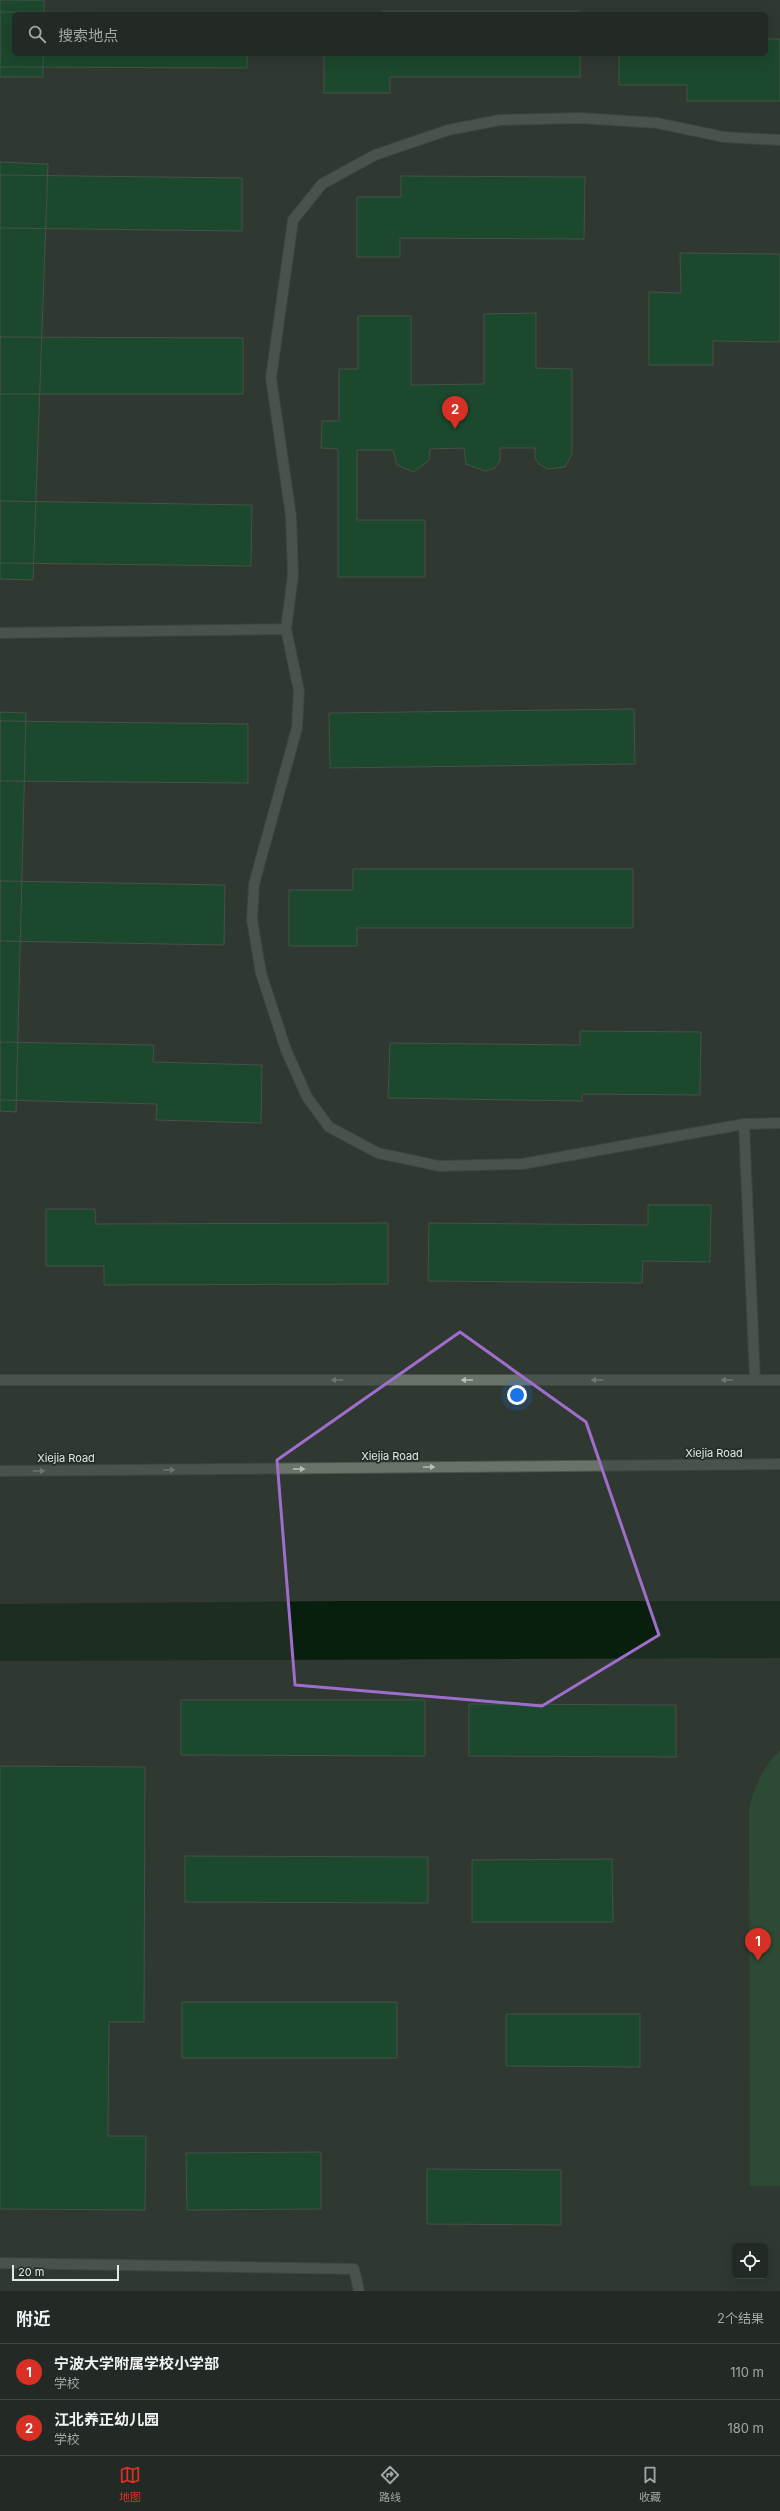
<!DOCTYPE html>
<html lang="zh">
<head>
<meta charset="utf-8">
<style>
  body { margin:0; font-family:Inter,"Noto Sans SC",sans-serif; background:#2b322d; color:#f1f3f6 }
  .controls { position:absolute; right:12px; bottom:12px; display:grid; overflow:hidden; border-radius:6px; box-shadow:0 4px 16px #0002 }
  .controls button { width:36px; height:36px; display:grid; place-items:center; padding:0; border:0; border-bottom:1px solid #404642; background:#232a25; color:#f1f3f6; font:20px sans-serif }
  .scale { position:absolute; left:12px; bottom:10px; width:107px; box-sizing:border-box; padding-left:4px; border:2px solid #e3e8e4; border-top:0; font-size:11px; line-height:14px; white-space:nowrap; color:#e3e8e4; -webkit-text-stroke:3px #252e27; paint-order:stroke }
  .you { position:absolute; left:517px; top:1395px; width:14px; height:14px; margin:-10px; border:3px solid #fff; border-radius:50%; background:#1a73e8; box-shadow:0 0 0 6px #1a73e833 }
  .badge { display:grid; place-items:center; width:26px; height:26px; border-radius:50%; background:#d93025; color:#fff; font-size:13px; font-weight:700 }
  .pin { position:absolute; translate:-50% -33px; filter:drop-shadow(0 1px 2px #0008) }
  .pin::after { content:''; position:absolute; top:21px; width:14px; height:12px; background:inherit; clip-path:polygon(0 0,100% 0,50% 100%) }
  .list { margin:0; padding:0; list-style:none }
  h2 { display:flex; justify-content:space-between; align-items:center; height:52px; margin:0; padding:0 16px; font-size:17px }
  h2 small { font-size:13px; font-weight:400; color:#a3a7a7 }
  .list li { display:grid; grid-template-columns:26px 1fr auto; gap:12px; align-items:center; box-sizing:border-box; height:56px; padding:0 16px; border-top:1px solid #404642 }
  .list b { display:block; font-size:15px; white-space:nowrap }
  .list p { margin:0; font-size:13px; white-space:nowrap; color:#a3a7a7 }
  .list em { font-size:13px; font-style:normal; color:#a3a7a7 }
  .icon { flex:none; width:22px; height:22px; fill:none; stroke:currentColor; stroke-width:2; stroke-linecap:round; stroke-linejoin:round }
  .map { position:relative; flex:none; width:780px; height:2291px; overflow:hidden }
  .search { position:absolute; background:#232a25; box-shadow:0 4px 16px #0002; left:12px; right:12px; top:12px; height:44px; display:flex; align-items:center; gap:10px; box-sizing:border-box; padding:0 14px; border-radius:6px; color:#a3a7a7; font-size:15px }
  .sheet { height:164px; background:#232a25 }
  nav { display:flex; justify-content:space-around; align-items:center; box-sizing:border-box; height:56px; border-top:1px solid #404642; background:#232a25; font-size:11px; color:#a3a7a7 }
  nav a { display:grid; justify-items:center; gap:2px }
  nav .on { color:#d93025 }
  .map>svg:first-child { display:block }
  .green { fill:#2a6239 }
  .water { fill:#081f0e }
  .building { fill:#055c29; stroke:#636d65 }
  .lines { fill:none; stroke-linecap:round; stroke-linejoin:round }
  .service-casing { stroke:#4c544e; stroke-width:12 }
  .secondary-casing { stroke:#4c544e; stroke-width:12 }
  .service { stroke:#69736a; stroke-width:10 }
  .secondary { stroke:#69736a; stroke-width:10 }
  .oneway { fill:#b8bfb9 }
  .marked { fill:none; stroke:#9f6ecc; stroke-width:3; stroke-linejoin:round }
  .labels { text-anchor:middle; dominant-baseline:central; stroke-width:3.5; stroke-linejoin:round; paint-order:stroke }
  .street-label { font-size:11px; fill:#e3e8e4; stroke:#252e27 }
</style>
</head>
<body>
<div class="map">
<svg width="780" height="2291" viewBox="0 0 780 2291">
  <rect width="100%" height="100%" fill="#2f3831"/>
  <path class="green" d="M780,1750V2186H750L749,1808C755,1785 763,1767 780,1750Z"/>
  <path class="water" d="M344,1601H780V1658L0,1661V1604Z"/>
  <path class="building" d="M0,0H44V14H14V54H43V77H0Z
    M382,11H580V14H382Z
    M0,12L247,13L14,14V54H247V68L0,67Z
    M766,39H780V101H687V85H619V54H766Z
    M324,54H580V77H390V93H324Z
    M0,162L48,164L33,580L0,579Z
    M0,175L242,178V231L0,228Z
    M401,176L585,177L584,239L400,238V257H357V197H401Z
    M680,253L780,254V342L713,341V365H649V292L681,293Z
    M536,313V368L572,369V454L565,467L547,469L539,464L535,458V448H500V461L495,468L485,471L466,464L464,448L430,449L429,460L414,472L397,465L393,450H357V520H425V577H338V449L321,448L322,421H339V369H358V316H411V385L484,384V314Z
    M0,337L243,338V394H0Z
    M0,501L252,505L251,566L0,563Z
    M634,709L635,764L330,768L329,713Z
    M0,712L26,713L16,1112L0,1111Z
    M0,721L248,724V783L0,781Z
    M353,869H633V928H357V946H289V890H353Z
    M0,881L225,885L224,945L0,941Z
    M580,1031L701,1032L700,1095L582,1094V1101L388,1098L390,1043L580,1045Z
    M0,1042L154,1045L153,1062L262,1065L261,1123L156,1120L157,1104L0,1100Z
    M648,1205H711L710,1262L643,1261L642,1283L428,1281L429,1223L648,1225Z
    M46,1209H95L96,1224L388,1223V1284L104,1285V1266H46Z
    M181,1700H425V1756L181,1755Z
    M469,1704L676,1705V1757L469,1756Z
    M0,1766L145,1767L144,2022H109L108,2136H146L145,2210L0,2209Z
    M185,1856L428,1857V1903L185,1902Z
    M612,1859L613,1922H472V1860Z
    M182,2002H397V2058H182Z
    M506,2014H640V2067L506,2066Z
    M321,2152V2209L187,2210L186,2153Z
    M427,2169L561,2170V2225L427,2224Z"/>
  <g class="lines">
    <defs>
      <path id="service" d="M780,140L724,137L657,123L580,118L500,120L448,130L375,155L322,184L293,220L271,378L291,516L293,575L286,629L299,691L297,728L254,884L252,920L261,973L286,1050L307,1097L329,1127L378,1153L439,1166L522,1164L744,1124L780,1123
        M0,633L286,629
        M744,1124L755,1380
        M0,2263L354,2269L359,2291"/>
      <path id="secondary" d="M0,1380H780
        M0,1471L780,1464"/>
    </defs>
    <use href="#service" class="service-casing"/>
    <use href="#secondary" class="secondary-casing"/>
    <use href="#service" class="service"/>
    <use href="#secondary" class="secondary"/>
  </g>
  <defs><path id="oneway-solid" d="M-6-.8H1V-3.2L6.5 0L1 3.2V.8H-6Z"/></defs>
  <g class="oneway">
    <use href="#oneway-solid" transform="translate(337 1380) rotate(180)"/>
    <use href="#oneway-solid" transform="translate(467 1380) rotate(180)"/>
    <use href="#oneway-solid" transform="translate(597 1380) rotate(180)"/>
    <use href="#oneway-solid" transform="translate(727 1380) rotate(180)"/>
    <use href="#oneway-solid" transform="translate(429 1467)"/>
    <use href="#oneway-solid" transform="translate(299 1469)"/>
    <use href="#oneway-solid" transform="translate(169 1470)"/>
    <use href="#oneway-solid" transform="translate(39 1471)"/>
  </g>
  <path d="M0 0H780V2291H0ZM460,1332L586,1422L659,1635L542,1706L295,1685L277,1460Z" fill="#2f3831" fill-opacity=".55" fill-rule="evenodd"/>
  <path class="marked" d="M460,1332L586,1422L659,1635L542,1706L295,1685L277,1460Z"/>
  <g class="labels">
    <g class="street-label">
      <text x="714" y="1453">Xiejia Road</text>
      <text x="390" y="1456">Xiejia Road</text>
      <text x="66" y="1458">Xiejia Road</text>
    </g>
  </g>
</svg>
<div class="controls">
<button><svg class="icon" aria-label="locate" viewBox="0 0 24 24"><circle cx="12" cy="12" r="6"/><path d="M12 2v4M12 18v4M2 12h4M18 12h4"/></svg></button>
</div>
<div class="scale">20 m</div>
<div class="you"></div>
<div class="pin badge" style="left:758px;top:1961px">1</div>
<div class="pin badge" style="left:455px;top:429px">2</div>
<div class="search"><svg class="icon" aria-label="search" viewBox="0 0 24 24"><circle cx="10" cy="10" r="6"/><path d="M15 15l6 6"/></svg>搜索地点</div>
</div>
<section class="sheet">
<h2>附近<small>2个结果</small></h2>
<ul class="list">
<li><span class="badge">1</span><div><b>宁波大学附属学校小学部</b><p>学校</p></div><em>110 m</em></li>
<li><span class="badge">2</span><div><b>江北养正幼儿园</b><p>学校</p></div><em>180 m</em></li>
</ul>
</section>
<nav>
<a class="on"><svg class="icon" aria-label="map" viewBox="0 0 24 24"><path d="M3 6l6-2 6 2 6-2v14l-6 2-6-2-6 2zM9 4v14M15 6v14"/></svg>地图</a>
<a><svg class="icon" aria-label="directions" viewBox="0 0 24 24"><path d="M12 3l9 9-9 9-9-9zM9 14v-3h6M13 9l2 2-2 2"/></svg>路线</a>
<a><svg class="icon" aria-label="saved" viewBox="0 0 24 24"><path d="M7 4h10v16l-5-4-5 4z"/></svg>收藏</a>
</nav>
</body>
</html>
